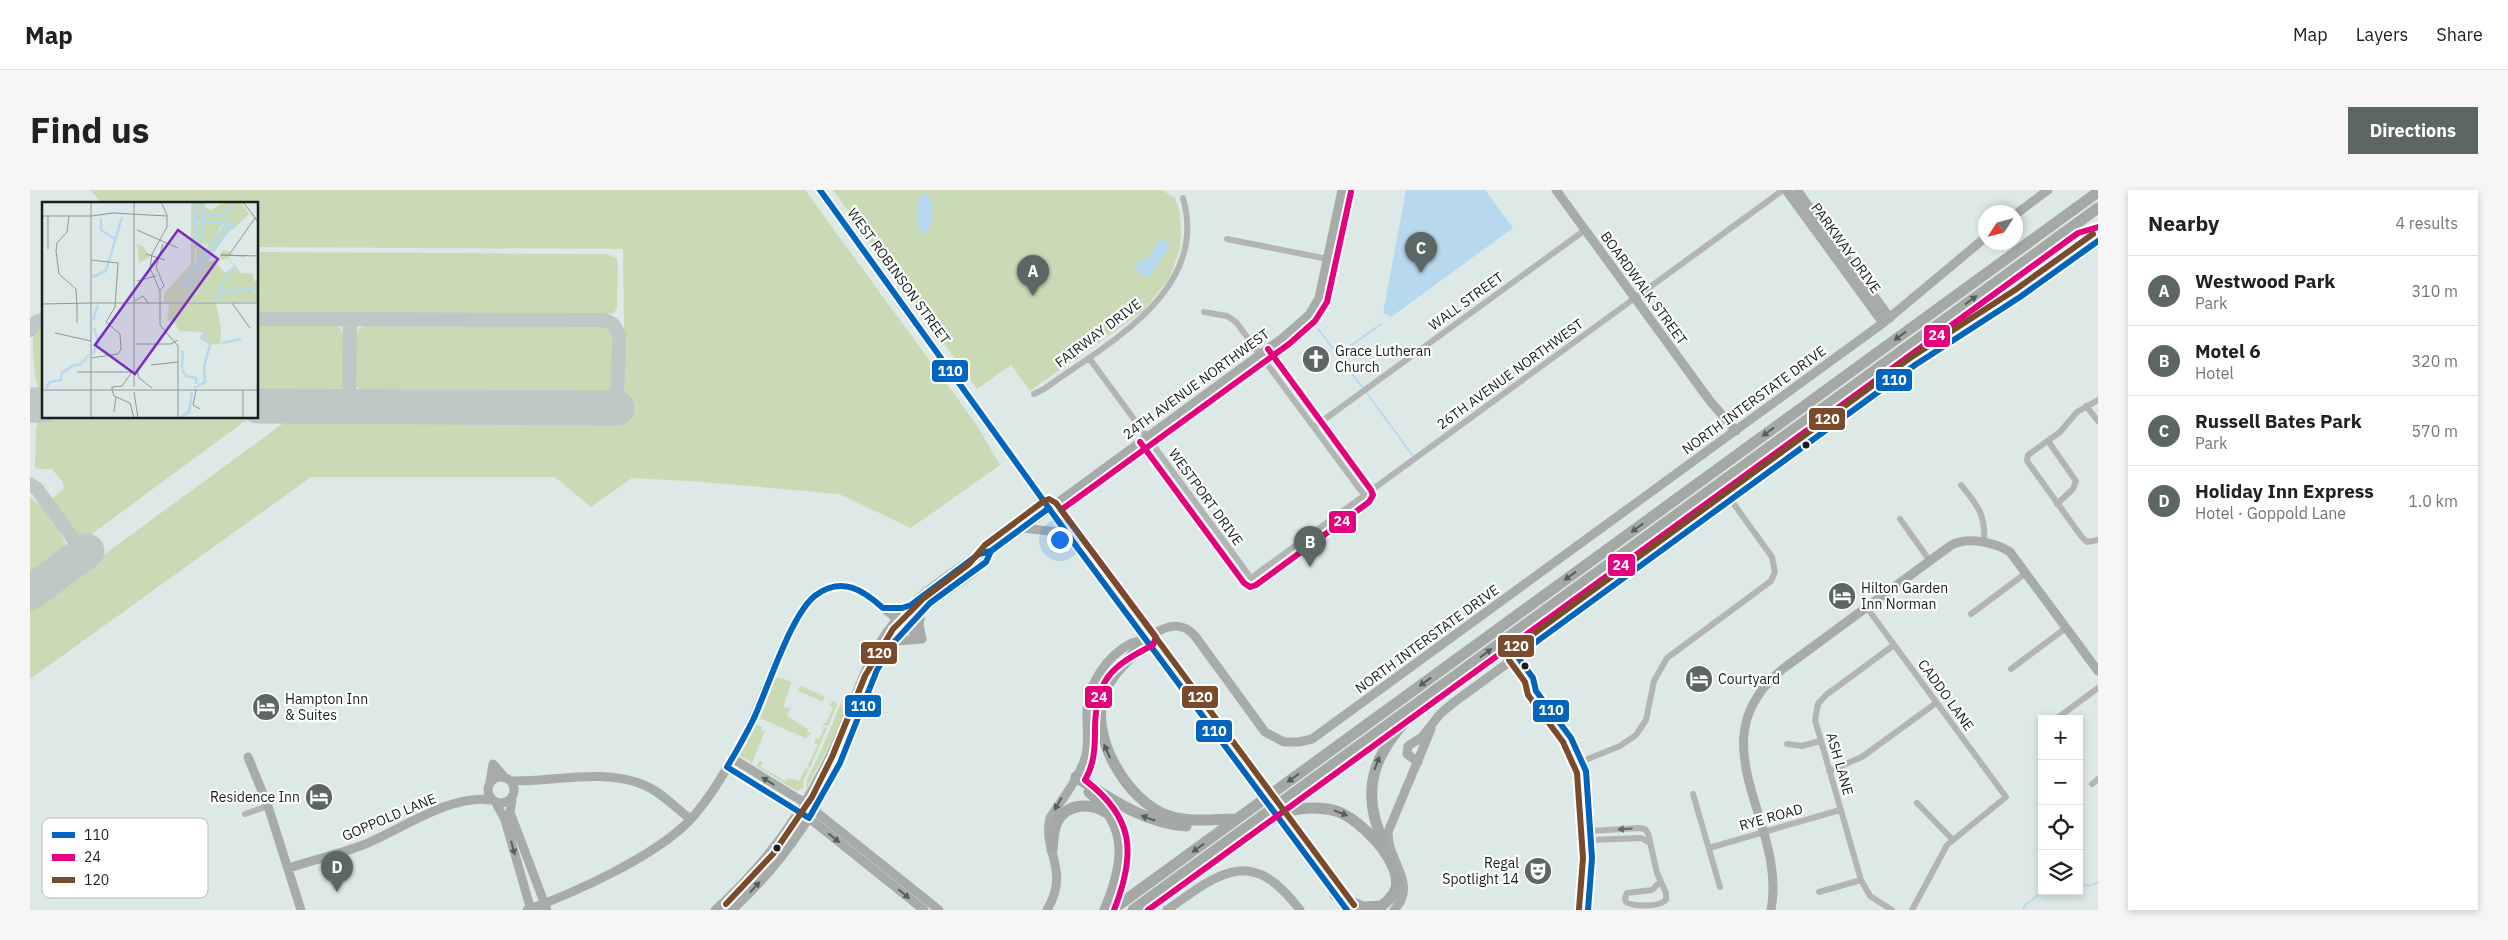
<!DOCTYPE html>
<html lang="en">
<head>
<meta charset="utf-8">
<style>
  body { margin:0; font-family:"IBM Plex Sans",sans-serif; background:#f6f6f6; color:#202124 }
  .controls { position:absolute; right:15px; bottom:15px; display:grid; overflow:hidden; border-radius:0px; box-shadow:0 2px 8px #0003 }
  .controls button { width:45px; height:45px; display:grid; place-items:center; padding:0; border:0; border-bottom:1px solid #e0e0e0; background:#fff; color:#202124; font:25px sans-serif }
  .compass { position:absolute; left:1948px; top:15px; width:45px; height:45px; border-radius:50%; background:#fff; box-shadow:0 2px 8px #0003; rotate:234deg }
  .you { position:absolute; left:1029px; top:349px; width:18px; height:18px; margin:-12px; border:4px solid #fff; border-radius:50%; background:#1a73e8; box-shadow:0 0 0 8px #1a73e833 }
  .badge { display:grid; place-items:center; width:32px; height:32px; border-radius:50%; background:#5c6665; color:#fff; font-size:16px; font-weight:700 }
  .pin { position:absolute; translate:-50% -41px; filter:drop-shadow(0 1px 2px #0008) }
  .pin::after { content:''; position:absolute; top:26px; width:18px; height:15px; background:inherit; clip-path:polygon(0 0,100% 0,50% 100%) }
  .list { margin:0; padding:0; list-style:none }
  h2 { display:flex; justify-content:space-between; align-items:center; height:65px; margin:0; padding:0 20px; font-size:21px }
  h2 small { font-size:16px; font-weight:400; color:#757577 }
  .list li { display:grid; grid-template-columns:32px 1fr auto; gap:15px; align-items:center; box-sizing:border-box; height:70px; padding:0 20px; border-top:1px solid #e0e0e0 }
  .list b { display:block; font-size:19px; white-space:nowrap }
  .list p { margin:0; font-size:16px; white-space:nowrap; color:#757577 }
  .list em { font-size:16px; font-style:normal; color:#757577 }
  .icon { flex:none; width:28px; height:28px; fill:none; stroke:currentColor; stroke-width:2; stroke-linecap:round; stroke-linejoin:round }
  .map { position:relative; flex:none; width:2068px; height:720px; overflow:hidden; border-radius:0px }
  header { display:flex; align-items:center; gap:30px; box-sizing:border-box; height:70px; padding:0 25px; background:#fff; border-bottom:1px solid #e0e0e0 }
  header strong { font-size:24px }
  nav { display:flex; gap:28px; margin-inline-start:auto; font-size:18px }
  .intro { display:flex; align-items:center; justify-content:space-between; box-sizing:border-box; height:120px; padding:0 30px }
  h1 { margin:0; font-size:35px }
  .button { padding:12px 22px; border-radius:0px; background:#5c6665; color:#fff; font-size:18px; font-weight:700 }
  main { display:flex; gap:30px; padding:0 30px }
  aside { flex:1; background:#fff; border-radius:0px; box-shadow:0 2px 8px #0003 }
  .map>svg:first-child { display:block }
  .green { fill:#cadab5 }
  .water { fill:#b6d9f0 }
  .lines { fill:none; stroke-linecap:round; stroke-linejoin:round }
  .stream { stroke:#b6d9f0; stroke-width:2 }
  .taxiway { stroke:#c0c8c6; stroke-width:14 }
  .runway { stroke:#c0c8c6; stroke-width:35 }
  .street { stroke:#b2b5b3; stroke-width:6 }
  .secondary { stroke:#a7acaa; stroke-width:9 }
  .highway { stroke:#a4a9a6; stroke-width:11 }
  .secondary-bridge { stroke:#a7acaa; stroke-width:9 }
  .bus-1-casing { stroke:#fff; stroke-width:10 }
  .bus-2-casing { stroke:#fff; stroke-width:10 }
  .bus-3-casing { stroke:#fff; stroke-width:10 }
  .bus-1 { stroke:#0065bd; stroke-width:6 }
  .bus-2 { stroke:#e5007d; stroke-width:6 }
  .bus-3 { stroke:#7a4b2a; stroke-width:6 }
  .oneway { fill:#565e5c }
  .oneway2 { fill:#585f5e }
  .oneway3 { fill:#646a69 }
  .bus-dot { fill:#17201f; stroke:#fff; stroke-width:2 }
  .labels { text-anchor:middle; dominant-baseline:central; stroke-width:4.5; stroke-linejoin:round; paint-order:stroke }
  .street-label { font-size:14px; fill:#17201f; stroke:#fff }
  .poi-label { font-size:14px; fill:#17201f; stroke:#fff; text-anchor:start }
  .inset-river { fill:none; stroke:#b6d9f0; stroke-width:2.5 }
  .inset-road { fill:none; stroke:#8e9996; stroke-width:1 }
  .view { fill:#7b2cbf; fill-opacity:0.15; stroke:#7b2cbf; stroke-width:2.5 }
  .inset-edge { fill:none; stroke:#17201f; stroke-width:2.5 }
  .key { fill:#fff; stroke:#b9bcbc; stroke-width:1 }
  .key-label { font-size:14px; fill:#17201f }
  .line-badge { stroke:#fff; stroke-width:2 }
  .badge-label { font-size:14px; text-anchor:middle; font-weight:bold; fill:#fff }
</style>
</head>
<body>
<header>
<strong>Map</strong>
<nav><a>Map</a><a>Layers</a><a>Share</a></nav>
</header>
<div class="intro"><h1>Find us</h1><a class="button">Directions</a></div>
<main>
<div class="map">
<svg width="2068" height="720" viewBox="0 0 2068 720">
  <rect width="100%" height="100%" fill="#dde9e6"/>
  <path class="green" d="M60,0H775L946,234L970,275L881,338L809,304L674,292L602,288L561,317L525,287H281L0,489V419L259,229H599L598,206H595L593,59L228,57V14H73Z
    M803,0H1132L1145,8L1150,22L1151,46L1150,59L1139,89L1113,121L1000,201L981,175L947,199Z
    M228,62L576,64L586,68L588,72L587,118L583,124H228Z
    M14,134V203H9C5,188 0,153 5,139Z
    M228,134H302L309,137L315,146V190L311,200L303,205L228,204Z
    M338,134L576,135L582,139L584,144V194L581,200L573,205L336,204L325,195L324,145L328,139Z
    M9,228H219L51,352L23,313V308L34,298L33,293L22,279H7L5,276L6,240Z
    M0,307C18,320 31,340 38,361L0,389Z
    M748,487L762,492L753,517L761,518L757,526L778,539L777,541L781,543L778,547L775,548L730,528L743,492Z
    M772,496L794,506L793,512L768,501V498Z
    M803,511L808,513L798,536L791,534L796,533L803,518L799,515Z
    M811,513L815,521L809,538L776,599L777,589L790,563Z
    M728,535L734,537L731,538L732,542L735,541L722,573L709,565L725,536Z
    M791,535L797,538L780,578L777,576L788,555L784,553L786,548L789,549L794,538Z
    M730,571L733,572L731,577L755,591L758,588L769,591L776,578L779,579L774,589L773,598L767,601L727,576Z"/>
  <path class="water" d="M1376,0H1455L1483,38L1361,127L1353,123Z
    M897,4C904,15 905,33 895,43H891L887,35L889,6Z
    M1131,49L1141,55L1118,88L1104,79L1111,68L1116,71Z"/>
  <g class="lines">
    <path class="stream" d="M897,0V4
      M1288,139L1333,198
      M1308,165L1351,134
      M1336,202L1383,266
      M2049,694L2061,696L2068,692
      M1993,720L1995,715L2014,701"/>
    <path class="taxiway" d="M228,129L574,130L583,134L589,144L587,218
      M0,140L6,132L14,129
      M319,217L320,129
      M0,294L7,299L52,361L51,365"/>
    <path class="runway" d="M0,215H14
      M228,216L587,218
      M0,403L57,361"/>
    <path class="street" d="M1197,49L1298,69
      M1174,122L1197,126L1206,132L1334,305
      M1059,168L1221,388L1753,0
      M1004,204L1014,199C1076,154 1180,102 1153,8
      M2068,210L2047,222L2030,242L1998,265L1997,271L2051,346L2057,352L2068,350
      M2056,216L2068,231
      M1284,237L1555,40
      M2018,251L2046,291L2043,299L2027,314
      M1931,295C1948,316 1956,325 1954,353
      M1870,329L1900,371
      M1837,418L1976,607L1917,655L1882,720
      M1941,424L1996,383
      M1487,466L1503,488L1506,500
      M1481,471C1504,500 1532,528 1549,562C1565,591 1564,686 1558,720
      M1981,479L2036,438
      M2026,529L2068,498
      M1757,554L1772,556L1790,551
      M1553,571L1590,556L1606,545L1616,530L1624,491L1637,468L1741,391L1745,382L1742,367L1701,310
      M1799,581L1832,567L1906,513
      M2062,594L2068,589
      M1663,604L1690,697
      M1887,613L1922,649
      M215,624L238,616
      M1560,641L1609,638L1615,639L1618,643L1627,683L1636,703V710C1629,717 1605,717 1596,712L1595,708L1597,703L1622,700L1630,692
      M1561,650L1611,648L1620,653
      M1679,658L1810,620
      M1789,702L1831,690
      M1862,720L1840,706L1831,690L1785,530L1788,514L1796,505L1864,455"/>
    <path class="secondary" d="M790,0L1044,353L1213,579
      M1526,0L1680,211L1706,241
      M1756,0L1853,133
      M1767,0L1860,128
      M1986,24L2018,0
      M993,338L1036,343
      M891,421L889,435L892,449
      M875,433L876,437L892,449
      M865,451L892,449
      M855,467C868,447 881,429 900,414C919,397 950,384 961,361
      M847,482L850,464L855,457
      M218,567L238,616L271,720
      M702,568L775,613L909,720
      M1388,572L1377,564L1378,556L1392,547L1410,524L1423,513L1885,175L1990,107L2068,51
      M697,577L784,632L894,720
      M458 600a13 13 0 1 1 26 0a13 13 0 1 1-26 0Z
      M481,591C525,592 572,578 614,595C631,602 646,618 660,629
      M460,592L463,574L475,588
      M482,609L480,622L517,720
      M466,613L475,630L501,720
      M1264,649L1317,720
      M259,678C283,670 309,664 333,655C371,640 421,603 462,610
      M497,720C544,703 624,667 659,631C685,604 716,547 730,512C742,483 763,424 786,405C810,386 834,400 853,418C858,422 866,427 869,433
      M685,720C739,672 779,614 808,549C824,513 834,475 857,442C881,409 916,387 949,364L961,361L993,338L1254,147L1279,125L1289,108L1312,0
      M702,720C747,679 783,628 809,573C824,543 833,509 848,478
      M1017,720C1041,679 1012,662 1020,628C1032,609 1048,590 1055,568C1060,552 1056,535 1057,519C1059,493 1077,466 1100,454C1107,451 1115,450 1122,445C1137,435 1152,431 1165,446L1235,542L1254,552H1269L1282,549L1853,133L1956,47
      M1137,720C1191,681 1222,656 1270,720
      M1364,720C1389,694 1357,671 1358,642L1401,539
      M1741,720C1758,632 1662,551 1754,478L1920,356C1936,346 1965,352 1980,362L2068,481"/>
    <path class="highway" d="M1117,448C1103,468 1084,479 1075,501C1057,544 1097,612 1139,626C1161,633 1184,629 1207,629
      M1046,587C1081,609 1114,633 1156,636
      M1059,602C1101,637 1094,675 1075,720
      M1237,625C1259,621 1283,614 1306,621C1329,628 1372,671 1366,698C1363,708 1354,714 1346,720
      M1354,653C1328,599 1345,562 1384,522
      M1022,660C1023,651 1023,640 1027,632C1037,613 1061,612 1077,623
      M1305,705L1333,717L1351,716
      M1082,720L2068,2
      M1103,720L2068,18"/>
    <path class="secondary-bridge" d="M1213,579L1264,649"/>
    <defs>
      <path id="bus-1" d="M790,0L1044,353L1317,720
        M961,361L956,372L900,413L865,451L847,480L810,573L779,628L697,577C706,562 715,546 723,530C737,501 761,423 786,405C812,386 833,400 853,418H872L881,415L949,364Z
        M961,361L1019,318
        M1558,720L1562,668L1556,581L1541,548L1506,501L1503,488L1487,466L1885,175L1990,107L2068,51"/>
      <path id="bus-2" d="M1110,252L1214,393L1220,397L1226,395L1339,312L1343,305L1341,300L1238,159
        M1084,720C1106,664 1105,628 1055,590C1064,575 1065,558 1065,541C1065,490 1080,477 1123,455L1126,447L1031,320L1259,154L1285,131L1297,112L1321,2
        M1118,720L2048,43L2068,37"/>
      <path id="bus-3" d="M696,714L743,664L782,607L802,567L835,486L863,439L894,408L939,374L955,355L1014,311L1019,309L1026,313L1324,715
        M1549,719L1553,668L1547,583L1533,552L1498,505L1495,492L1479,470L1480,461L1880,168L1985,100L2063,44"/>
    </defs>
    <use href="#bus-1" class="bus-1-casing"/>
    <use href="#bus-2" class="bus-2-casing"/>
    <use href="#bus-3" class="bus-3-casing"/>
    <use href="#bus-1" class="bus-1"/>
    <use href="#bus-2" class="bus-2"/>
    <use href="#bus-3" class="bus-3"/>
  </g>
  <defs><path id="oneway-solid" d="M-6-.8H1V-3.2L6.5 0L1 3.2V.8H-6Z" transform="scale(1.25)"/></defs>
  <g class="oneway">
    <use href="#oneway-solid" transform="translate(1941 110) rotate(-36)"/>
    <use href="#oneway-solid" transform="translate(1870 146) rotate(144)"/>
    <use href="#oneway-solid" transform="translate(1738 242) rotate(144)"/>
    <use href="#oneway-solid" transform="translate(1607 338) rotate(144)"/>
    <use href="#oneway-solid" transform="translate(1540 386) rotate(144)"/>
    <use href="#oneway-solid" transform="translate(1456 463) rotate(-36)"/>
    <use href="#oneway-solid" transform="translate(1395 492) rotate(144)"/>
    <use href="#oneway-solid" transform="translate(1077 561) rotate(-114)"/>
    <use href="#oneway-solid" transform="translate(1347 573) rotate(-69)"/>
    <use href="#oneway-solid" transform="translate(1263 588) rotate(144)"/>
    <use href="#oneway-solid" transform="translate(1311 623) rotate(21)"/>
    <use href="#oneway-solid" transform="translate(1118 628) rotate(-161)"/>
    <use href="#oneway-solid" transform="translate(1168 658) rotate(144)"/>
  </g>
  <g class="oneway2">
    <use href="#oneway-solid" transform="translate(738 591) rotate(-148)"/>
    <use href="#oneway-solid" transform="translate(1028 614) rotate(120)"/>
    <use href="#oneway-solid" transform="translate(804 648) rotate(39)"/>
    <use href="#oneway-solid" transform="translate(483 658) rotate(75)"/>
    <use href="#oneway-solid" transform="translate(725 697) rotate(-47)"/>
    <use href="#oneway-solid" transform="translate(874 704) rotate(40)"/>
  </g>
  <use class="oneway3" href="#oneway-solid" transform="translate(1595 639) rotate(176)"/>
  <defs>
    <symbol id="church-disc" viewBox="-11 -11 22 22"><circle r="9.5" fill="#5c6665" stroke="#fff"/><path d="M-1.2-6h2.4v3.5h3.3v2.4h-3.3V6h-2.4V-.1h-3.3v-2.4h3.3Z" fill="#fff"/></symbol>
    <symbol id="hotel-disc" viewBox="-11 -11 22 22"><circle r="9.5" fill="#5c6665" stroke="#fff"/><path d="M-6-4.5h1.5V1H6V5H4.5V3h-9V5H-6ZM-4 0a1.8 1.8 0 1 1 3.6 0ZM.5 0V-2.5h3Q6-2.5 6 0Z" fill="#fff"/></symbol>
    <symbol id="theatre-disc" viewBox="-11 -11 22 22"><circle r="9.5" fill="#5c6665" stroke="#fff"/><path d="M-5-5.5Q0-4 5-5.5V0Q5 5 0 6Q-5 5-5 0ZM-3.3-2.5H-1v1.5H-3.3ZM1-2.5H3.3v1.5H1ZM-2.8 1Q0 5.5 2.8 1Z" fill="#fff"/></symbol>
  </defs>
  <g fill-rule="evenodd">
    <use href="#church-disc" x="1270" y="153" width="32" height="32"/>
    <use href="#hotel-disc" x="1796" y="390" width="32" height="32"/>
    <use href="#hotel-disc" x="1653" y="473" width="32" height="32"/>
    <use href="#hotel-disc" x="220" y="501" width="32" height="32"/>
    <use href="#hotel-disc" x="273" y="591" width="32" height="32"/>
    <use href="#theatre-disc" x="1492" y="665" width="32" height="32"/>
  </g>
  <g class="bus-dot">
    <circle cx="1776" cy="255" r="4.5"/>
    <circle cx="1495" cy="476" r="4.5"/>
    <circle cx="747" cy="658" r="4.5"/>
  </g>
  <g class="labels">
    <g class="street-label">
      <text transform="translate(1816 58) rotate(54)">PARKWAY DRIVE</text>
      <text transform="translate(869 86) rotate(54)">WEST ROBINSON STREET</text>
      <text transform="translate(1614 98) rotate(54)">BOARDWALK STREET</text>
      <text transform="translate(1436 111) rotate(-36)">WALL STREET</text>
      <text transform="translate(1068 143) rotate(-37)">FAIRWAY DRIVE</text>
      <text transform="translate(1480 184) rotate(-36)">26TH AVENUE NORTHWEST</text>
      <text transform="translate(1166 194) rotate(-36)">24TH AVENUE NORTHWEST</text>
      <text transform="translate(1724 210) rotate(-36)">NORTH INTERSTATE DRIVE</text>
      <text transform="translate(1176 307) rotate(54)">WESTPORT DRIVE</text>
      <text transform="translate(1397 449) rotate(-36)">NORTH INTERSTATE DRIVE</text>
      <text transform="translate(1916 505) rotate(54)">CADDO LANE</text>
      <text transform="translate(1810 574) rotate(74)">ASH LANE</text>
      <text transform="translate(359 627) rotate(-23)">GOPPOLD LANE</text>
      <text transform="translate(1741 627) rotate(-16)">RYE ROAD</text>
    </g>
    <g class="poi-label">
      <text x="1305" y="161">Grace Lutheran<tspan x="1305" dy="16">Church</tspan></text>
      <text x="1831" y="398">Hilton Garden<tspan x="1831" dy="16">Inn Norman</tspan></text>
      <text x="1688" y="489">Courtyard</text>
      <text x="255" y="509">Hampton Inn<tspan x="255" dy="16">&amp; Suites</tspan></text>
      <text x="270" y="607" text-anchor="end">Residence Inn</text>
      <text x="1489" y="673" text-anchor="end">Regal<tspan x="1489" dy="16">Spotlight 14</tspan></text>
    </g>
  </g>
  <g transform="translate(12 12)">
    <rect width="216" height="216" fill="#dde9e6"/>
    <path d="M149,0H153V62L139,81L164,49L167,50L165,48L187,19L182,20L167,43L164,42V47L160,38L157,46L163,48L154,60V21L160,24L162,20L154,19V0H163V6L170,8L181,0H199L207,12L192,26L188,24L190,26L164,59H173L183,71L192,64L186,56L180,58L177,54L181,48L188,49L187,56L199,71L211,72L212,79H216V72V91L214,89L212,91H216V100H122V92L149,61ZM95,42L101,44L108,55L97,61ZM174,101L179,126L178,142L168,143L160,137L161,130L137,129L134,123L125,117L127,102Z" fill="#cadab5"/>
    <path class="inset-river" d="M153,0L154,46M161,13H183L192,0M59,16V28L73,37M154,20H183L192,27M154,45L160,44V0M50,75L64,69L80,15M140,81L146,84L191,22L186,19M140,81L186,19M179,91L217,85M174,99L181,80L193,64M51,118L56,103M163,130L159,136L168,142M180,141L199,137M138,150H141L140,166M51,152L56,140L52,126M140,167L144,174L154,176V182M4,186L8,180L19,178L20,171L32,163H38L47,153M152,186L163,180L162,165L168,143M139,215L147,210L150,190"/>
    <path class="inset-road" d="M92,0V185M119,0L125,13V25L110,52L108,66L118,89V123L136,144V216M201,0L217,21M0,14H49M6,14V47M27,14L25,30L15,41L14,49L17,72L34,87L35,104M49,14L71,11L125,14M95,28L136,46M104,52L123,58M187,53L213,16M203,54L179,53L217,54M49,58L76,61L73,105L64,120L78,132L79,147L76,152L49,156M95,79L114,74M118,88L122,84L114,65L121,42M93,99L101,94L106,101M48,101H217M190,101L208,126M0,102L48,101M35,121V103M13,131L49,139M94,142H129L136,138M109,163L136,160M95,167L97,176L110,186M35,170H90M90,170L80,184L70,185V188L72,194L88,201L92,216M0,188H217M154,188L151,203L158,207M201,188V216M92,190L96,216M72,210L74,194M49,216V0"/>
    <path class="view" d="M136,28L176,57L93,172L53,143Z"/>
    <rect width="216" height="216" class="inset-edge"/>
  </g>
  <rect x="12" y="628" width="166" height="80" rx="8" class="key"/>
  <rect x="22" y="642" width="23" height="6" fill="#0065bd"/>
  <rect x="22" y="664" width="23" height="7" fill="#e5007d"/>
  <rect x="22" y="687" width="23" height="6" fill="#7a4b2a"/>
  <g class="key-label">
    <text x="54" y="650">110</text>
    <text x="54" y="672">24</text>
    <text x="54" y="695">120</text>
  </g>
  <g class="line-badge">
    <rect x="1893" y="134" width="28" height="24" rx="5" fill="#e5007d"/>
    <rect x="901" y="169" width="38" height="24" rx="5" fill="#0065bd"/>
    <rect x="1845" y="178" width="38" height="24" rx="5" fill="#0065bd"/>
    <rect x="1778" y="217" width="38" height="24" rx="5" fill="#7a4b2a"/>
    <rect x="1298" y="320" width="29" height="24" rx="5" fill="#e5007d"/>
    <rect x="1577" y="363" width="29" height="24" rx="5" fill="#e5007d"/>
    <rect x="1467" y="444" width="38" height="24" rx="5" fill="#7a4b2a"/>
    <rect x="830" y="451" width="38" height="24" rx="5" fill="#7a4b2a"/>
    <rect x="1054" y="495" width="29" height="24" rx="5" fill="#e5007d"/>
    <rect x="1151" y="495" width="38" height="24" rx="5" fill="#7a4b2a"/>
    <rect x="814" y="504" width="38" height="24" rx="5" fill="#0065bd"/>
    <rect x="1502" y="509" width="38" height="24" rx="5" fill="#0065bd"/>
    <rect x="1165" y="529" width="38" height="24" rx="5" fill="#0065bd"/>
  </g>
  <g class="badge-label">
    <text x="1907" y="150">24</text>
    <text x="920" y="186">110</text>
    <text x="1864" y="195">110</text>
    <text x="1797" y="234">120</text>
    <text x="1312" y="336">24</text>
    <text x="1591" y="380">24</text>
    <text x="1486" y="461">120</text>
    <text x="849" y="468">120</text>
    <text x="1069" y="512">24</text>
    <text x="1170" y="512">120</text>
    <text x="833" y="521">110</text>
    <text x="1521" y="525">110</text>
    <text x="1184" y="546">110</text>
  </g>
</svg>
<div class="controls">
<button>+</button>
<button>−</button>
<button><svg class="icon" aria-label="locate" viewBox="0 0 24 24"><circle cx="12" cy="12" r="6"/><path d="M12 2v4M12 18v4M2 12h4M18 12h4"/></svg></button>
<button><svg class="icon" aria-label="layers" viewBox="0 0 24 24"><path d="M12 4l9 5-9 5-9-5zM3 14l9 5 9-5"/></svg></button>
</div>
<svg class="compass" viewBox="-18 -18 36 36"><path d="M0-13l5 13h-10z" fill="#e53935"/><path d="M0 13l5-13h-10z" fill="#757577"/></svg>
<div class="you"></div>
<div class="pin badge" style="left:1003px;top:106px">A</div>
<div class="pin badge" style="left:1280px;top:377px">B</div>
<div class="pin badge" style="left:1391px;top:83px">C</div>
<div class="pin badge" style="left:307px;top:702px">D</div>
</div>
<aside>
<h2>Nearby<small>4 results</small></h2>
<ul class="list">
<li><span class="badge">A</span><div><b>Westwood Park</b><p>Park</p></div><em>310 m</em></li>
<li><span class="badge">B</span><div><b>Motel 6</b><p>Hotel</p></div><em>320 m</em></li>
<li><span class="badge">C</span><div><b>Russell Bates Park</b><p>Park</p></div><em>570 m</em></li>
<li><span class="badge">D</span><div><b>Holiday Inn Express</b><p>Hotel · Goppold Lane</p></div><em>1.0 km</em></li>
</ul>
</aside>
</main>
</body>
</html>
